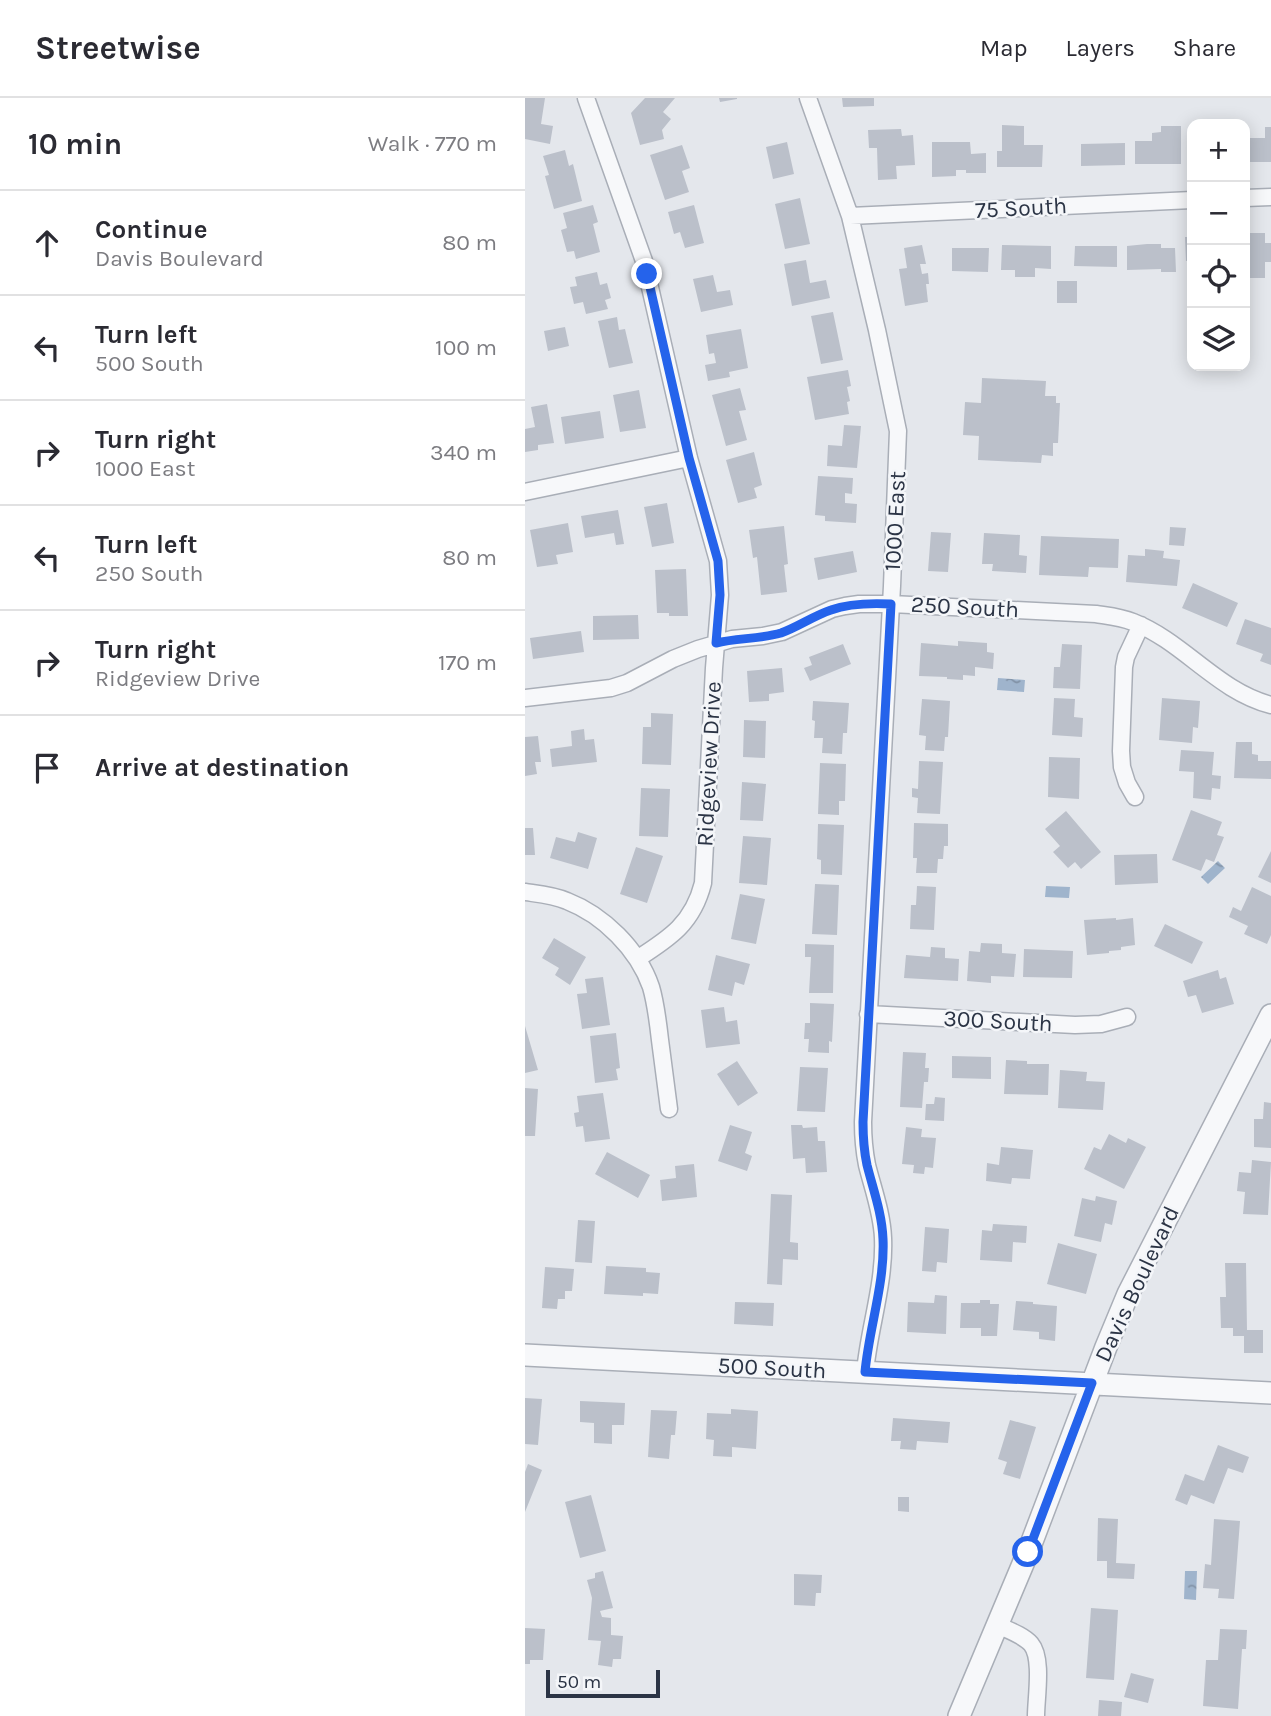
<!DOCTYPE html>
<html lang="en">
<head>
<meta charset="utf-8">
<style>
  body { margin:0; font-family:Karla,sans-serif; background:#f7f7f7; color:#2b2b33 }
  .controls { position:absolute; right:21px; top:21px; display:grid; overflow:hidden; border-radius:14px; box-shadow:0 4px 18px #0003 }
  .controls button { width:63px; height:63px; display:grid; place-items:center; padding:0; border:0; border-bottom:2px solid #e1e1e2; background:#fff; color:#2b2b33; font:35px sans-serif }
  .scale { position:absolute; left:21px; bottom:18px; width:114px; box-sizing:border-box; padding-left:7px; border:4px solid #2b3445; border-top:0; font-size:19px; line-height:24px; white-space:nowrap; color:#2b3445; -webkit-text-stroke:5px #f4f6f9; paint-order:stroke }
  .stop { position:absolute; width:21px; height:21px; margin:-16px; border:5px solid #2563eb; border-radius:50%; background:#fff }
  .stop.end { background:#2563eb; border-color:#fff; box-shadow:0 2px 7px #0008 }
  .list { margin:0; padding:0; list-style:none }
  h2 { display:flex; justify-content:space-between; align-items:center; height:91px; margin:0; padding:0 28px; font-size:30px }
  h2 small { font-size:23px; font-weight:400; color:#7c7c81 }
  .list li { display:grid; grid-template-columns:46px 1fr auto; gap:21px; align-items:center; box-sizing:border-box; height:105px; padding:0 28px; border-top:2px solid #e1e1e2 }
  .list b { display:block; font-size:26px; white-space:nowrap }
  .list p { margin:0; font-size:23px; white-space:nowrap; color:#7c7c81 }
  .list em { font-size:23px; font-style:normal; color:#7c7c81 }
  .icon { flex:none; width:38px; height:38px; fill:none; stroke:currentColor; stroke-width:2; stroke-linecap:round; stroke-linejoin:round }
  .map { position:relative; flex:none; width:746px; height:1618px; overflow:hidden }
  header { display:flex; align-items:center; gap:42px; box-sizing:border-box; height:98px; padding:0 35px; background:#fff; border-bottom:2px solid #e1e1e2 }
  header strong { font-size:33px }
  nav { display:flex; gap:38px; margin-inline-start:auto; font-size:24px }
  main { display:flex }
  aside { flex:1; background:#fff }
  .map>svg:first-child { display:block }
  .water { fill:url(#water-ripples) }
  .building { fill:#bbc0ca }
  .lines { fill:none; stroke-linecap:round; stroke-linejoin:round }
  .minor-casing { stroke:#a9aeb7; stroke-width:19 }
  .tertiary-casing { stroke:#a9aeb7; stroke-width:24 }
  .minor { stroke:#f7f8fa; stroke-width:16 }
  .tertiary { stroke:#f7f8fa; stroke-width:21 }
  .route { stroke:#2563eb; stroke-width:9 }
  .labels { text-anchor:middle; dominant-baseline:central; stroke-width:5; stroke-linejoin:round; paint-order:stroke }
  .street-label { font-size:23px; fill:#2b3445; stroke:#f4f6f9 }
</style>
</head>
<body>
<header>
<strong>Streetwise</strong>
<nav><a>Map</a><a>Layers</a><a>Share</a></nav>
</header>
<main>
<aside>
<h2>10 min<small>Walk · 770 m</small></h2>
<ul class="list">
<li><svg class="icon" aria-label="ahead" viewBox="0 0 24 24"><path d="M12 20V5M6 11l6-6 6 6"/></svg><div><b>Continue</b><p>Davis Boulevard</p></div><em>80 m</em></li>
<li><svg class="icon" aria-label="left" viewBox="0 0 24 24"><path d="M17 20v-9H6M10 6l-5 5 5 5"/></svg><div><b>Turn left</b><p>500 South</p></div><em>100 m</em></li>
<li><svg class="icon" aria-label="right" viewBox="0 0 24 24"><path d="M7 20v-9h11M14 6l5 5-5 5"/></svg><div><b>Turn right</b><p>1000 East</p></div><em>340 m</em></li>
<li><svg class="icon" aria-label="left" viewBox="0 0 24 24"><path d="M17 20v-9H6M10 6l-5 5 5 5"/></svg><div><b>Turn left</b><p>250 South</p></div><em>80 m</em></li>
<li><svg class="icon" aria-label="right" viewBox="0 0 24 24"><path d="M7 20v-9h11M14 6l5 5-5 5"/></svg><div><b>Turn right</b><p>Ridgeview Drive</p></div><em>170 m</em></li>
<li><svg class="icon" aria-label="arrive" viewBox="0 0 24 24"><path d="M6 21V4h12l-3 4 3 4H6"/></svg><div><b>Arrive at destination</b></div></li>
</ul>
</aside>
<div class="map">
<svg width="746" height="1618" viewBox="0 0 746 1618">
  <defs>
    <pattern id="water-ripples" width="26" height="14" patternUnits="userSpaceOnUse" patternTransform="scale(1.75)"><rect width="26" height="14" fill="#9fb4cc"/><path d="M2 4q2-2 4 0t4 0M15 11q2-2 4 0t4 0" fill="none" stroke="#8293a7"/></pattern>
  </defs>
  <rect width="100%" height="100%" fill="#e4e7ec"/>
  <path class="water" d="M473,580L500,582L499,594L472,592Z
    M693,763L700,770L683,786L676,779Z
    M521,788L545,789L544,800L520,799Z
    M660,1473H672L671,1502L659,1501Z"/>
  <path class="building" d="M0,0H20L16,26L28,28L25,46L0,41Z
    M120,0H150L138,14L146,21L137,32L139,41L115,47L106,15Z
    M194,0H212V1L195,4Z
    M317,0H349V8L318,9Z
    M477,27L499,28V47H518L517,69H472V53H477Z
    M636,28H656V66H610V43H627V35L636,34Z
    M740,29H746V64H723V40H740Z
    M376,31L377,38L388,37L390,67L371,68L372,81L353,82L352,50H344L343,32Z
    M262,44L269,76L248,81L241,49Z
    M407,44H445L446,56L461,55V75H441V72H431V78L407,79Z
    M600,45V67L556,68V46Z
    M157,47L165,70L157,73L164,94L140,102L125,57Z
    M40,52L44,68L48,66L57,103L29,111L20,78L24,77L18,58Z
    M275,100L285,146L260,151L250,106Z
    M68,107L73,124L68,126L75,154L51,161L49,153L42,154L36,132L42,130L38,115Z
    M169,107L179,145L160,150L155,134L149,136L143,114Z
    M720,135H740V145H746V164H740V180H720Z
    M660,139H667V162L661,163Z
    M622,146H636V150H650L651,174H636V171L602,172V148Z
    M397,147L401,166H395L397,176L403,175L404,186H401L403,204L380,208L374,171L382,170L379,150Z
    M477,147L526,148V171L510,170V179H490V172H476Z
    M550,148H592V169L549,168Z
    M427,150H464L463,174L427,173Z
    M281,162L285,185L301,182L305,200L267,208L259,166Z
    M72,174L75,187L82,185L86,200L80,202L83,211L61,216L58,204L49,206L45,189L52,188L50,179Z
    M188,177L192,194L205,192L208,207L176,214L168,181Z
    M532,183H552V205H532Z
    M308,214L318,262L296,266L286,218Z
    M92,219L94,232L100,231L108,265L84,270L73,223Z
    M40,229L44,248L23,253L19,233Z
    M216,231L223,270L204,274L205,279L183,283L180,267L191,265L189,255L184,256L181,237Z
    M323,272L326,288L322,289L325,303L322,304L324,316L290,322L282,279Z
    M457,280L521,283L520,298H531V305H535L533,345H528V358L517,357L516,365L453,362L454,338L438,337L440,304L456,305Z
    M215,290L221,312L214,313L222,342L201,348L187,297Z
    M114,292L121,330L95,334L88,297Z
    M22,306L29,345L13,347V352L0,354V331L10,329L6,309Z
    M75,313L79,340L40,346L36,319Z
    M319,327L336,328L332,370L302,368L303,347L317,348Z
    M229,354L237,387L229,390L232,400L213,405L201,362Z
    M293,378L328,380L327,396L320,395V405L332,406L331,425L300,423V418L290,417Z
    M142,405L149,445L127,449L119,409Z
    M93,412L99,446L91,447L89,435L60,440L56,418Z
    M43,425L48,454L31,457L33,466L12,469L5,432Z
    M259,428L263,466L259,467L262,494L236,497L232,459L228,460L224,432Z
    M645,429L661,430L659,448L644,447Z
    M406,434L426,435L423,474L403,473Z
    M459,435L495,437L494,457L502,458L501,475L467,473L468,466H457Z
    M516,438L594,441L593,470L564,469L563,479L514,477Z
    M620,451L639,453L638,460L655,462L652,488L601,484L603,457L620,458Z
    M328,453L332,474L293,482L289,460Z
    M161,471L163,518H144V515H132L130,472Z
    M668,485L713,505L702,529L657,510Z
    M113,517L114,541L68,542V518Z
    M720,521L746,530V567L735,563L738,556L711,546Z
    M56,533L59,554L8,561L5,540Z
    M433,543L462,545V554L469,555L468,571L450,569V578L438,577V582L422,581V579L394,578L396,545L433,548Z
    M318,546L326,566L285,583L279,570L287,567L284,559Z
    M537,546L557,547L555,591L528,590L529,569H535Z
    M257,570L259,594L244,596V603L224,604L222,573Z
    M529,600L550,601L549,619L558,620L557,639L527,637Z
    M637,600L675,603L673,630L668,629L667,645L634,642Z
    M397,601L425,603L423,639H420L419,653L400,652L401,638L394,637Z
    M288,603L324,605L322,635H318L317,656L297,655L298,640H289L290,623L287,622Z
    M126,615L148,616L146,667L117,666L118,629H126Z
    M219,622L241,623L240,660L218,659Z
    M59,631L60,642L69,641L72,664L27,669L25,651L47,648L46,633Z
    M13,638L16,664H10L12,676L0,678V639Z
    M711,644H727V656L733,657V663H746V681L709,680Z
    M656,652L689,654L687,677L696,678L695,691L687,690L686,702L668,700L669,674L654,673Z
    M524,659L555,660L554,701L523,699Z
    M394,663L418,664L415,716L392,715L393,700L387,699V690L393,691Z
    M295,665L321,666L320,703H314V717L293,716Z
    M217,684L241,686L238,723L215,722Z
    M116,690L145,691L143,739L114,738Z
    M666,712L697,724L692,737L699,739L689,764L681,761L676,773L647,762Z
    M541,713L576,754L556,771L550,764L543,770L528,754L535,748L520,731Z
    M389,725L423,726V748H419L418,761H413L412,775H391L392,760H388Z
    M293,726L319,727L317,777L296,776V762L292,761Z
    M0,730H8L10,757H0Z
    M53,734L72,740L63,771L25,760L31,739L50,744Z
    M218,738L246,740L242,787L214,785Z
    M111,749L138,758L122,805L95,796Z
    M746,753V785L733,779Z
    M632,756L633,785L590,787L589,757Z
    M290,786L314,787L312,837L287,836Z
    M392,788L411,789L409,832L385,831L386,807H391Z
    M727,789L746,798V837L742,846L719,836L723,828L704,819L708,809L716,813Z
    M215,796L240,801L231,846L206,841Z
    M591,820V822L608,820L610,847L596,849V852L584,853V855L562,857L559,822Z
    M640,826L678,844L667,866L629,848Z
    M29,840L61,859L45,887L30,877L34,870L17,860Z
    M456,845L477,846V855L491,856L489,879L466,878V885L442,883L444,853L455,854Z
    M280,846L309,847L308,895H284L286,859H280Z
    M406,849L420,850V860L434,861L433,883L379,880L381,857L405,859Z
    M499,851L548,853L547,880L498,879Z
    M191,857L225,866L219,887L210,884L207,898L183,892Z
    M693,872L695,881L701,879L709,906L677,915L671,897L663,899L658,883Z
    M78,879L85,927L57,931L52,896L62,895L60,881Z
    M285,905L309,906L307,944L304,943V955L283,954L284,941H279L280,925H285Z
    M199,909L201,924L212,922L215,946L181,950L176,912Z
    M0,928L13,972L0,975Z
    M91,935L95,970L91,971L93,982L70,985L65,938Z
    M378,954L401,955L400,970H404L403,984H399L397,1010L375,1009Z
    M427,958L466,959V981L427,980Z
    M481,962L502,963V966H524L523,997L479,996Z
    M212,963L233,995L213,1008L192,976Z
    M275,969L303,970L300,1014L272,1013Z
    M535,972L562,974L561,983L580,984L578,1012L533,1010Z
    M0,990L13,991L10,1038H0Z
    M78,995L85,1041L60,1044L58,1028L51,1029L49,1015L54,1014L52,998Z
    M410,999L420,1000L419,1023L400,1022L401,1006H409Z
    M739,1004L746,1005V1050L729,1049V1021H738Z
    M205,1027L227,1034L220,1055L227,1058L222,1073L193,1063Z
    M266,1027H277L278,1030L292,1029L293,1043H300L302,1074L281,1075L280,1060L268,1061Z
    M381,1029L397,1031L396,1039L411,1040L408,1070L400,1069L399,1076L388,1075L389,1067L377,1066Z
    M584,1036L601,1045L603,1040L621,1049L599,1091L559,1071L569,1049L576,1052Z
    M476,1049L508,1052L505,1081L487,1080L486,1086L461,1083L462,1065L474,1067Z
    M82,1054L125,1077L113,1100L70,1076Z
    M727,1062L746,1064L743,1117L718,1116L720,1094L712,1093L714,1074L726,1075Z
    M169,1066L172,1099L137,1103L135,1082L151,1080L150,1068Z
    M246,1096L267,1097L265,1144L273,1145V1162L258,1161L257,1187L242,1186Z
    M571,1098L592,1103L587,1127L580,1125L576,1144L549,1138L557,1100L570,1103Z
    M53,1122L70,1123L67,1165L50,1164Z
    M468,1126L502,1128L501,1145L488,1144L487,1164L455,1162L457,1132L467,1133Z
    M400,1129L424,1131L422,1165L412,1164L411,1174L397,1173Z
    M533,1145L572,1156L561,1196L522,1186Z
    M700,1165H721L722,1232H738V1255H719V1238H708V1230H696L695,1199H701Z
    M81,1168L121,1170V1174L135,1175L133,1196L118,1195V1198L79,1196Z
    M20,1169L49,1171L47,1193H40V1201H33L32,1211L17,1210Z
    M410,1197L422,1198L421,1236L382,1234L383,1204L409,1205Z
    M455,1202H465V1206H474L472,1238H456V1230H435L436,1205H455Z
    M491,1203L508,1204V1206L532,1208L530,1243L514,1241V1234L488,1232Z
    M210,1204L249,1205L248,1228L209,1226Z
    M0,1300L17,1301L13,1347L0,1346Z
    M55,1303L100,1305L99,1327H87V1346L69,1345V1325L55,1324Z
    M206,1311L233,1313L231,1351L207,1349V1359L188,1358L189,1342L181,1341L182,1315L206,1316Z
    M126,1312L152,1313L150,1337H146L144,1361L123,1359Z
    M368,1320L425,1324L423,1345L392,1343L391,1352L375,1351L376,1343H366Z
    M485,1322L511,1329L495,1381L478,1376L482,1364L473,1361Z
    M693,1347L724,1359L718,1375L703,1370L689,1406L666,1397L662,1407L650,1402L660,1376L679,1383Z
    M3,1366L17,1372L0,1414V1374Z
    M66,1397L81,1453L55,1460L40,1404Z
    M373,1399H384V1414L373,1413Z
    M573,1420L593,1421L591,1465L610,1466L609,1481L582,1480V1463H572Z
    M689,1421L715,1423L709,1501L693,1500L694,1491L678,1490L680,1466L686,1467Z
    M78,1473L88,1510L75,1513L77,1519L86,1520V1537L98,1538L96,1561H88L87,1569L73,1567L76,1543L63,1542L67,1500L62,1482L70,1480V1475Z
    M269,1476L297,1477L296,1495H291L290,1508L269,1507Z
    M566,1510L593,1512L589,1582L561,1580Z
    M0,1530L20,1531L18,1562H5V1566H0Z
    M695,1531L722,1532L721,1551H717L713,1611L678,1608L681,1562H693Z
    M606,1575L629,1581L623,1605L599,1599Z
    M574,1602L597,1604L596,1618H573Z"/>
  <g class="lines">
    <defs>
      <path id="minor" d="M61,0L119,163L164,360L193,463L195,497L189,570L178,785C168,825 145,840 112,861
        M283,0L325,118L352,232L373,333L367,488L338,1024C338,1038 339,1052 342,1067C348,1091 357,1115 358,1140C360,1185 344,1230 340,1274
        M720,100L746,99
        M325,118L667,102
        M0,394L164,360
        M0,600L86,590L102,585L148,561L173,551L207,541L238,538L257,534L307,511L320,508L334,506H366L571,516C584,518 596,519 608,524C659,544 692,593 746,607
        M610,699L602,685L597,669L596,653L599,569L601,559L616,527
        M0,794C14,796 28,797 42,803C78,817 113,851 126,889C131,906 133,924 135,942C138,965 141,988 144,1011
        M343,916L550,927L576,926L602,919
        M472,1527C483,1532 498,1537 506,1546C518,1560 511,1600 511,1618"/>
      <path id="tertiary" d="M0,1257L746,1295
        M434,1618L503,1454L581,1249L603,1196L746,917"/>
    </defs>
    <use href="#minor" class="minor-casing"/>
    <use href="#tertiary" class="tertiary-casing"/>
    <use href="#minor" class="minor"/>
    <use href="#tertiary" class="tertiary"/>
  </g>
  <g class="lines">
    <path class="route" d="M122,176L164,360L193,463L195,497L191,545C212,540 235,541 256,535C273,529 288,518 306,512C325,505 346,505 366,506L338,1024C338,1038 339,1053 342,1067C348,1091 357,1115 358,1141C360,1185 344,1230 340,1274L567,1285L503,1454"/>
  </g>
  <g class="labels">
    <g class="street-label">
      <text transform="translate(496 110) rotate(-3)">75 South</text>
      <text transform="translate(370 423) rotate(-87)">1000 East</text>
      <text transform="translate(440 509) rotate(3)">250 South</text>
      <text transform="translate(184 666) rotate(-87)">Ridgeview Drive</text>
      <text transform="translate(473 923) rotate(3)">300 South</text>
      <text transform="translate(612 1186) rotate(-65)">Davis Boulevard</text>
      <text transform="translate(247 1270) rotate(3)">500 South</text>
    </g>
  </g>
</svg>
<div class="controls">
<button>+</button>
<button>−</button>
<button><svg class="icon" aria-label="locate" viewBox="0 0 24 24"><circle cx="12" cy="12" r="6"/><path d="M12 2v4M12 18v4M2 12h4M18 12h4"/></svg></button>
<button><svg class="icon" aria-label="layers" viewBox="0 0 24 24"><path d="M12 4l9 5-9 5-9-5zM3 14l9 5 9-5"/></svg></button>
</div>
<div class="scale">50 m</div>
<div class="stop" style="left:503px;top:1454px"></div>
<div class="stop end" style="left:122px;top:176px"></div>
</div>
</main>
</body>
</html>
